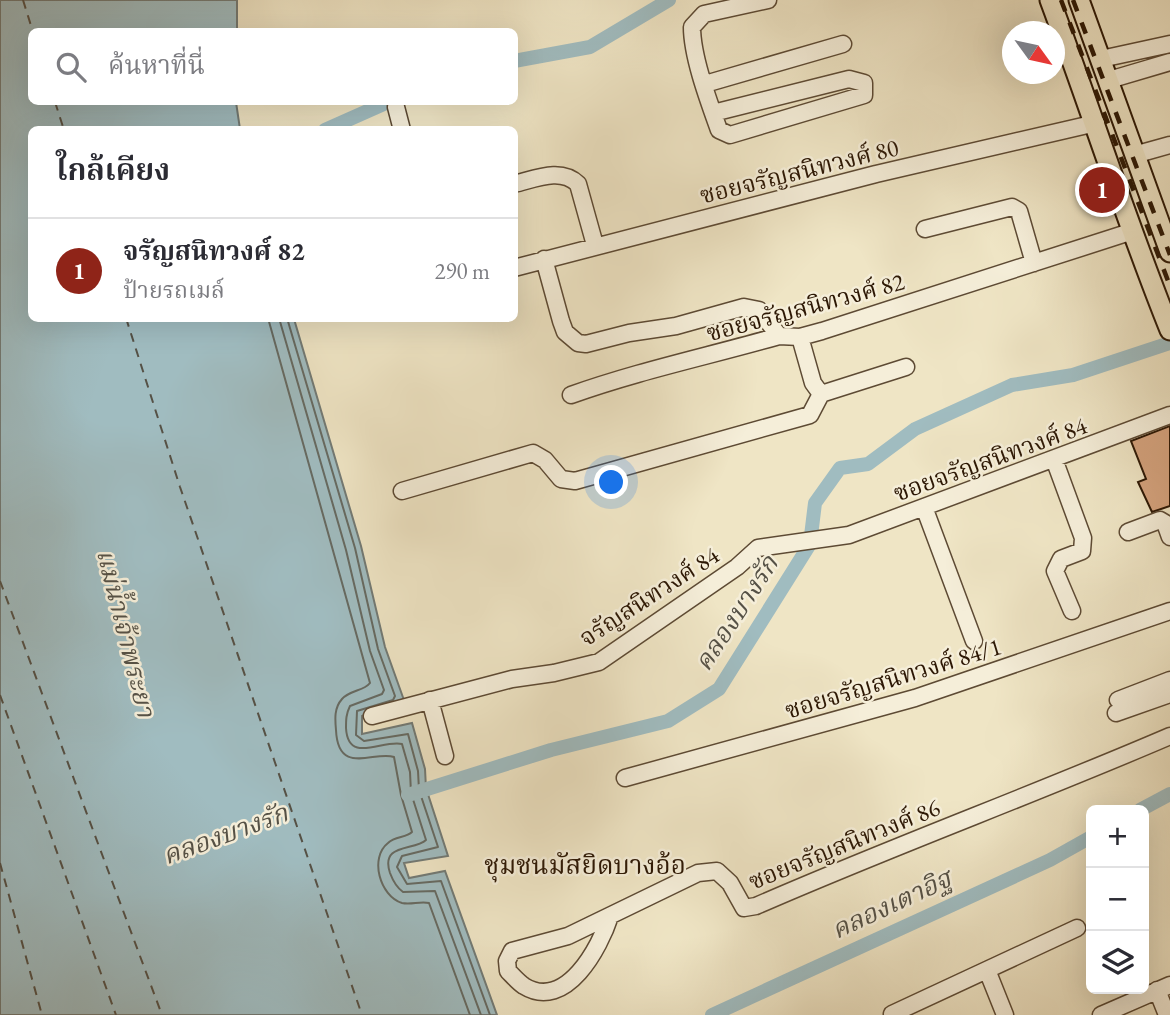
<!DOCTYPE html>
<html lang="th">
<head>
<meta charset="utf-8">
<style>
  body { margin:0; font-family:"EB Garamond","Noto Serif Thai",serif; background:#f7f7f7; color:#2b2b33 }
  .controls { position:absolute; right:21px; bottom:21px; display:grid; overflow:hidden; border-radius:10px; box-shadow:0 7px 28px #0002 }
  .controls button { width:63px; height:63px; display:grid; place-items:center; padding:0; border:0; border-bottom:2px solid #e1e1e2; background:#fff; color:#2b2b33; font:35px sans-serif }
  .compass { position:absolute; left:1002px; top:21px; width:63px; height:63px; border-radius:50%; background:#fff; box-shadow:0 7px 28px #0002; rotate:123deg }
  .you { position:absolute; left:612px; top:483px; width:24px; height:24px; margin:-18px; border:5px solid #fff; border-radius:50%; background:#1a73e8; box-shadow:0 0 0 10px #1a73e833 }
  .badge { display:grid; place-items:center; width:46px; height:46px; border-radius:50%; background:#8f2418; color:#fff; font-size:23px; font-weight:700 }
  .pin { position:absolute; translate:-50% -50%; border:4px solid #fff; box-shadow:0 2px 7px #0006 }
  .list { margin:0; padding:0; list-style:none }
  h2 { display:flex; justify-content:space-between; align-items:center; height:91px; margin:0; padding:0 28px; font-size:30px }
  h2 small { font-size:23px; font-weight:400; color:#7c7c81 }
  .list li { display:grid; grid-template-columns:46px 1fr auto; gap:21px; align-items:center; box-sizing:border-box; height:105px; padding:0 28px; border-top:2px solid #e1e1e2 }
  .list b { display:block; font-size:26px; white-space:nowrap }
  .list p { margin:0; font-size:23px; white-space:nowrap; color:#7c7c81 }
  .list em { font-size:23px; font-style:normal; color:#7c7c81 }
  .icon { flex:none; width:38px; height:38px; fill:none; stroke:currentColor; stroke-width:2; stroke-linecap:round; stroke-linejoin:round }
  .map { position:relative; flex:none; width:1170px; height:1015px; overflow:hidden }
  .search { position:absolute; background:#fff; box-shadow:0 7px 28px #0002; left:28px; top:28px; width:490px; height:77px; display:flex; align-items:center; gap:18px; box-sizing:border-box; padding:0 24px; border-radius:10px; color:#7c7c81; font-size:26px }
  .panel { position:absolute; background:#fff; box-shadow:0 7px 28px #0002; left:28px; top:126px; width:490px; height:196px; border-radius:10px }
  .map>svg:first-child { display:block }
  .water { fill:#a0bcc0; stroke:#727a75; stroke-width:2 }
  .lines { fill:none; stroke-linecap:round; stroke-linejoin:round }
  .shore { stroke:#666a62; stroke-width:2 }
  .canal { stroke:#a0bcc0; stroke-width:14 }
  .ferry { stroke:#555146; stroke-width:2; stroke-dasharray:9 7; stroke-linecap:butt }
  .building { fill:#d4a27d; stroke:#2c1704; stroke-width:2 }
  .minor-casing { stroke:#5d4a34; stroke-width:19 }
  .major-casing { stroke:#2c1704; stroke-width:23 }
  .minor { stroke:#f5eed9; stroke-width:16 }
  .major { stroke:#efe5c5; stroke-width:19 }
  .rail { stroke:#2c1704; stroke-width:4.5; stroke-dasharray:12 12; stroke-linecap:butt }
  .labels { text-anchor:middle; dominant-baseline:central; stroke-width:5; stroke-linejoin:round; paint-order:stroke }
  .street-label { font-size:24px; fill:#2c1704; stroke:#f5eed9 }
  .water-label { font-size:26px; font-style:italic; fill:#555146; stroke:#f5eed9 }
  .neighbourhood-label { font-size:26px; fill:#2c1704; stroke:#f5eed9 }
</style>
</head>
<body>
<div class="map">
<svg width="1170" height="1015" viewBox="0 0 1170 1015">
  <rect width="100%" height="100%" fill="#efe5c5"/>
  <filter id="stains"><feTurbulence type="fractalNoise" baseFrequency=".00286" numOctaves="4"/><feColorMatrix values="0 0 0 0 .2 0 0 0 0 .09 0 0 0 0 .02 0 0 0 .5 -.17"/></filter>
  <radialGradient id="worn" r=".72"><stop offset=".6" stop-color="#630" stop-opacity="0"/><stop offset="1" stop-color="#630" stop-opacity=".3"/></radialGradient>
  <path class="water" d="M0,0H237V31L32,32V102H236L240,129L32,130V318L294,319L361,546L385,647L405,703L362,716V734L412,723L425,769L426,788L448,856L404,863L409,878L445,871L497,1015H0Z"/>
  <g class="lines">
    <path class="shore" d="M268,318L370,683C364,691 350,690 342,699C334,708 335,719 336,730C338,777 375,750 394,757L401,795L412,832C406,838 395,836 388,843C369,858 380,896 402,903C411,905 420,901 429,903L470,1015
      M279,318L346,550L370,651L384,690L382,694L350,706C346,714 346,720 346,728C348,765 383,739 402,744L410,772L411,793L426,840C414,851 380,843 390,873C393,881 396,887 403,892L435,891L481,1015
      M287,318L355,548L378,649L395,696L393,700L357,711L356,735L364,741L408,734L418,771L419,790L438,847L402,856L397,867L407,884L441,881L490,1015"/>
    <path class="canal" d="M514,61L590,47L669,0
      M325,130L388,102
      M408,795L551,750L668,721L719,689L810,544L815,503L840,468L868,464L915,429L1012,385L1073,375L1170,343
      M1140,810L1170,794
      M712,1015L1050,860L1091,837"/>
    <path class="ferry" d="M23,0L33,32
      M55,102L64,130
      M126,318L180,487L362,1015
      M0,581L162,1015
      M0,695L116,1015
      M0,863L42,1015"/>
  </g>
  <path class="building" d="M1170,426V506L1152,512L1138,482L1146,479L1131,441Z"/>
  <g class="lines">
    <defs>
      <path id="minor" d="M1101,59L1170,44
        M1109,80L1170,62
        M705,84L843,44
        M396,107L402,130
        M713,113L849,79L864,83V95L730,135L719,130C709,102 692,57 692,27L704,14L768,0
        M1134,155L1170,145
        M514,184C535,179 561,167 578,184L595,245
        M925,229L1012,207L1019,211L1034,263
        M544,259L561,321L565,332L578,343L586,344L629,333L676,326L744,307L759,310L779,336
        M514,268L876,174L1096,123
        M800,337L813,383L821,394
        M571,395C638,371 709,356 779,336L800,337L822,331L1130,232
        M1054,459L1083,538L1082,551L1061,559L1055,571L1072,611
        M402,491L533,453L545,460L561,479L575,481L810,415L821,394L906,367
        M924,507L974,641
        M1128,532L1160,520L1165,523L1170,537
        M430,700L445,756
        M1118,700L1170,680
        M1116,713L1170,694
        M372,716L512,679L554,673L599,662L737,567L758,548L849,535L1170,415
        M625,778L915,698L1170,611
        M610,916C600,947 566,1012 524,986C518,982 513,976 508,971L507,961L512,951L568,936L698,873L717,871L730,883L744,908L756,906C893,846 1033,795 1170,736
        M987,970L1005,1015
        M1157,990L1167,1015
        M892,1014L1077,928
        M1101,1015L1170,985"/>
      <path id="major" d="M1050,0C1091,110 1126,221 1170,330
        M1079,0L1170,252"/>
    </defs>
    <use href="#minor" class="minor-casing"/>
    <use href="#major" class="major-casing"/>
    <use href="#minor" class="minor"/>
    <use href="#major" class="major"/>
    <path class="rail" d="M1061,0L1170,286
      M1073,0L1170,255"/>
  </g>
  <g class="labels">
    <g class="street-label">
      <text transform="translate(799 171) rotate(-14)">ซอยจรัญสนิทวงศ์ 80</text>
      <text transform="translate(805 307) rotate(-15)">ซอยจรัญสนิทวงศ์ 82</text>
      <text transform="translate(990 459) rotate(-20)">ซอยจรัญสนิทวงศ์ 84</text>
      <text transform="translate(649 596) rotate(-33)">จรัญสนิทวงศ์ 84</text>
      <text transform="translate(893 678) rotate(-17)">ซอยจรัญสนิทวงศ์ 84/1</text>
      <text transform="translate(844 844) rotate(-22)">ซอยจรัญสนิทวงศ์ 86</text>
    </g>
    <g class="water-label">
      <text transform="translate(736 613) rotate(-57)">คลองบางรัก</text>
      <text transform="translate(126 633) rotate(76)">แม่น้ำเจ้าพระยา</text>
      <text transform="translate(225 834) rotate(-20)">คลองบางรัก</text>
      <text transform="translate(891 904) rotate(-25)">คลองเตาอิฐ</text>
    </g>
    <g class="neighbourhood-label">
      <text x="585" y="865">ชุมชนมัสยิดบางอ้อ</text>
    </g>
  </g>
  <rect width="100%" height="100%" filter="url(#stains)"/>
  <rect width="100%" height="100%" fill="url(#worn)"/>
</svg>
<div class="controls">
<button>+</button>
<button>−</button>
<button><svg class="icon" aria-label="layers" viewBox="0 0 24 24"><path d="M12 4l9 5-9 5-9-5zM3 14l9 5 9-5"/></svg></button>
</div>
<svg class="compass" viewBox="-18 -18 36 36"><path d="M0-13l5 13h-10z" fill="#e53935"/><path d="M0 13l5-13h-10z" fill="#7c7c81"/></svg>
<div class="you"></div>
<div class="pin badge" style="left:1102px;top:190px">1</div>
<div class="search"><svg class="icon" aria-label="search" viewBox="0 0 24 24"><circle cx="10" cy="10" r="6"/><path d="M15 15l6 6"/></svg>ค้นหาที่นี่</div>
<section class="panel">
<h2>ใกล้เคียง<small></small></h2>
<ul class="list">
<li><span class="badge">1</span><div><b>จรัญสนิทวงศ์ 82</b><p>ป้ายรถเมล์</p></div><em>290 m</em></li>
</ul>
</section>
</div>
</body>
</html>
